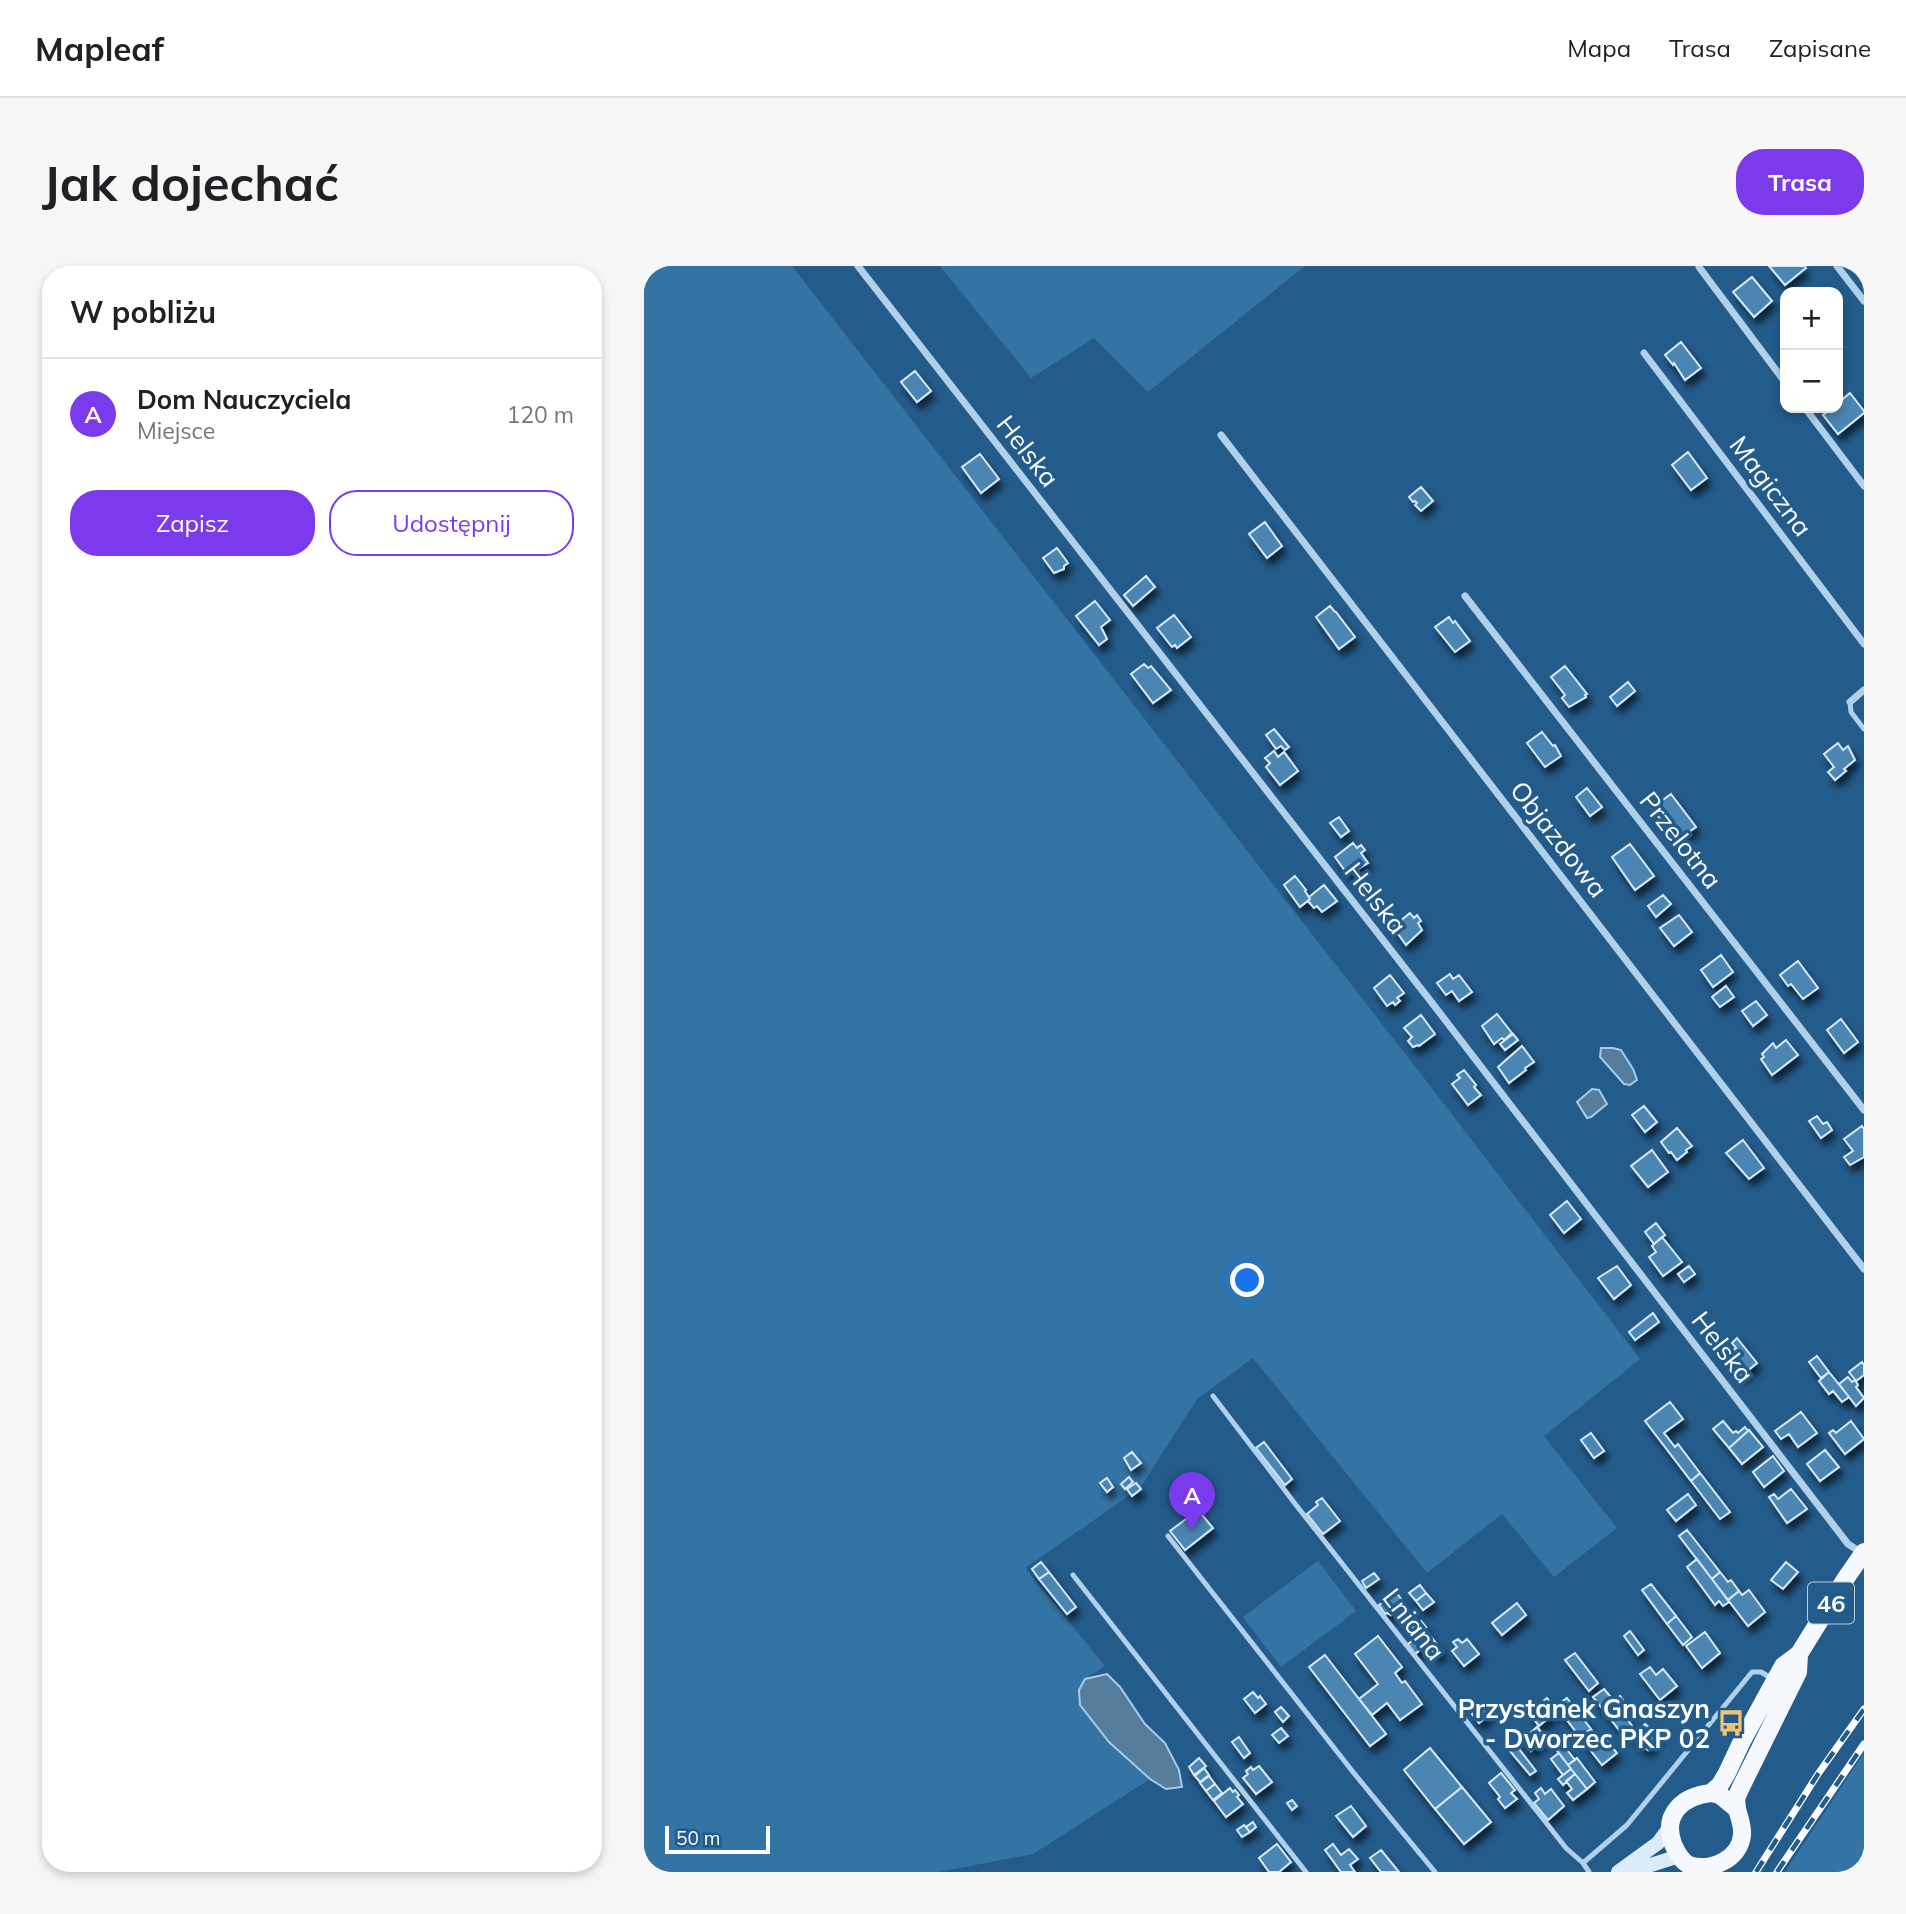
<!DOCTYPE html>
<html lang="pl">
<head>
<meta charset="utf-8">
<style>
  body { margin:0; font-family:Mulish,sans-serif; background:#f6f6f6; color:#202124 }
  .controls { position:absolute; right:21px; top:21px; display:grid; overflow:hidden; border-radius:14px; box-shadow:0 4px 10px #0003 }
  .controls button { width:63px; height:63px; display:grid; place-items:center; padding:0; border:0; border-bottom:2px solid #e0e0e0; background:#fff; color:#202124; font:35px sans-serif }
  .scale { position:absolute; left:21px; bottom:18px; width:105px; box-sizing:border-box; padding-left:7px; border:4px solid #fff; border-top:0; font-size:19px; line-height:24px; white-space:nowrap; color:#fff; -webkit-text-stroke:5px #235b8b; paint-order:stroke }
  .you { position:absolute; left:604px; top:1015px; width:24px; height:24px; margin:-18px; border:5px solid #fff; border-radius:50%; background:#1a73e8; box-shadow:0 0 0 10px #1a73e833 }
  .badge { display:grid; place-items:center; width:46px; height:46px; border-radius:50%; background:#7c3aed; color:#fff; font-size:23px; font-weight:700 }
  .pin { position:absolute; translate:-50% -58px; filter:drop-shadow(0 2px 4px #0008) }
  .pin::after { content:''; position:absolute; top:37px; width:24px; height:21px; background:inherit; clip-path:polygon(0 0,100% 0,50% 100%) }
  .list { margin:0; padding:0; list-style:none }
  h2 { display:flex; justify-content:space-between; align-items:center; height:91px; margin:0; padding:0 28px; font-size:30px }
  h2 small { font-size:23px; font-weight:400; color:#757577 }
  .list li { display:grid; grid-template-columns:46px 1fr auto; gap:21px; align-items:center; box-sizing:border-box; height:112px; padding:0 28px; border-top:2px solid #e0e0e0 }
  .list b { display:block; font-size:26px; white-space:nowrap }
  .list p { margin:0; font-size:23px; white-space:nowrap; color:#757577 }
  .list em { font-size:23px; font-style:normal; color:#757577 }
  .actions { display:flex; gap:14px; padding:21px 28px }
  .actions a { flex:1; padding:16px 0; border:2px solid #7c3aed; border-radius:28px; text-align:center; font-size:24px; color:#7c3aed }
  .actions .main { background:#7c3aed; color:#fff }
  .map { position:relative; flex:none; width:1220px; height:1606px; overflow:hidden; border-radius:28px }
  header { display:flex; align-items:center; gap:42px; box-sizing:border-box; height:98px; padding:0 35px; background:#fff; border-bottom:2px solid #e0e0e0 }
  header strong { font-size:33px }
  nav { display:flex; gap:38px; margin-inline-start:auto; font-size:24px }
  .intro { display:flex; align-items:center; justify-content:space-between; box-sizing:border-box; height:168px; padding:0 42px }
  h1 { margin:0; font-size:49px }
  .button { padding:18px 32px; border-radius:28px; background:#7c3aed; color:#fff; font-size:24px; font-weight:700 }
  main { display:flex; gap:42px; padding:0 42px }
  aside { flex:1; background:#fff; border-radius:28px; box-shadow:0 4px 10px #0003 }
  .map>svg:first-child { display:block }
  .green { fill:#3474a5 }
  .water { fill:#567c9c; stroke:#a5cdeb; stroke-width:2 }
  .building { fill:#4b85b2; stroke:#d5e9f8; stroke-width:2; filter:url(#shadow) }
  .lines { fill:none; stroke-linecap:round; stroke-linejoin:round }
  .lane { stroke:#b1d1ea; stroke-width:5 }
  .street { stroke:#b1d1ea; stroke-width:7 }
  .secondary { stroke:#dcebf8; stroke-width:14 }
  .primary { stroke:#f5f9fe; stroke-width:18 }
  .rail-casing { stroke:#fff; stroke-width:7 }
  .rail { stroke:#235b8b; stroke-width:4.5; stroke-dasharray:13; stroke-linecap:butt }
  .labels { text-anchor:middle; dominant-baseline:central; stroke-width:7; stroke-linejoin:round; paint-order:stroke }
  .shield { fill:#235b8b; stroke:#bdcedc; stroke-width:2 }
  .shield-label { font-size:24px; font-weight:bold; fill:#fff }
  .street-label { font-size:26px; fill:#fff; stroke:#235b8b }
  .poi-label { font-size:26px; font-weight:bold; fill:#fff; stroke:#235b8b; text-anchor:end }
</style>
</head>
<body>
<header>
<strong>Mapleaf</strong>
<nav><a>Mapa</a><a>Trasa</a><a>Zapisane</a></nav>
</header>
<div class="intro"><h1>Jak dojechać</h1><a class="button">Trasa</a></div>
<main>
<aside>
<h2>W pobliżu<small></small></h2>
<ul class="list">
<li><span class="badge">A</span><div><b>Dom Nauczyciela</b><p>Miejsce</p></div><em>120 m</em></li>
</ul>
<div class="actions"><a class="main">Zapisz</a><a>Udostępnij</a></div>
</aside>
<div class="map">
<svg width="1220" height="1606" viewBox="0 0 1220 1606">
  <defs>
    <filter id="shadow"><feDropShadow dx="4" dy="7" stdDeviation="3.5" flood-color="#0009"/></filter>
  </defs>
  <rect width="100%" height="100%" fill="#235b8b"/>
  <path class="green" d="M0,0H148L780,812L996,1093L900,1170L973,1262L910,1311L858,1248L783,1307L609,1092L553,1133L496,1222L381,1302L461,1400L441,1413L484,1495L506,1513L389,1588L295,1606H0Z
    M296,0H661L504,126L450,72L387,112Z
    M674,1295L712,1345L637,1401L599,1351Z
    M1220,1487V1606H1141Z"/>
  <path class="water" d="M957,782H969L977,784L989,803L993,814L986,819L980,818L956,791Z
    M948,823L955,824L963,838L947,851L943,852L933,836Z
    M463,1408L476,1421L501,1458L521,1477L535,1504L538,1521L522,1523L506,1513L465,1476L436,1439L435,1424L441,1413Z"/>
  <path class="building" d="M1125,0H1161L1162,2L1141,19Z
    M1108,11L1128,35L1110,51L1089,26Z
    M1037,76L1057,102L1041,114L1030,97L1029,99L1021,89Z
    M271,105L287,125L273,136L257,116Z
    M1206,127L1220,145V147L1194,168L1179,149L1188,142H1194V137Z
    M1044,186L1063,212L1047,224L1028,199Z
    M336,188L355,213L337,227L318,201Z
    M777,221L789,235L777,245L771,239L773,237L771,235L769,236L765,231Z
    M621,256L638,280L623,292L605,268Z
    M413,282L424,297L420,300V303L410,307L399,292Z
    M502,310L511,321L489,340L480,329Z
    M451,335L466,354L457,361L463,373L455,379L432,350Z
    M686,340L691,346H692L711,371L695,383L672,351Z
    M530,349L547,371L533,382L531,379L528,381L513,362Z
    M805,351L809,357L811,355L826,375L811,386L791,361Z
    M500,398L504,402L507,400L527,424L509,437L487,408Z
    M921,400L943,428L941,429L942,431L925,441L918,432L921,429L907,411Z
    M984,416L991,425L973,440L966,431Z
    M630,463L645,481L641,484L637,480L632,483L622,469Z
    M898,466L909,480L911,479L917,490L901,501L883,477Z
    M1194,477L1199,484L1204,480L1211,494L1200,503L1202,505L1191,514L1184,506L1190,501L1180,488Z
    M630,485L634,491L640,486L654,505L636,519L622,501L626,497L621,492Z
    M943,522L958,541L946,550L932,531Z
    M1027,528L1052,561L1032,575L1008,542Z
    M695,551L705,565L697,571L686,557Z
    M709,577L713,582L717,579L721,584L717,587L724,597L704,609L691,591Z
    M986,578L1010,610L991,624L968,591Z
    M651,610L662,624L661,625L666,633L656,641L640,619Z
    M680,619L693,635L678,646L673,640L670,642L664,635L666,633L665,631Z
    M1019,629L1027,638L1012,651L1004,640Z
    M766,647L770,652L773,649L777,655L774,657L778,664L762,679L749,661Z
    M1035,649L1048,666L1030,680L1016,662Z
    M1077,689L1089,706L1069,721L1057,704Z
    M1154,695L1174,722L1159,733L1147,718L1144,720L1136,709Z
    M806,708L809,713L815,709L828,726L815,735L808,725L802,729L793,717Z
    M746,709L760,727L753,732L756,735L751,739L749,736L743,740L730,722Z
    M1082,720L1090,731L1076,741L1068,731Z
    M1112,735L1123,749L1109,760L1098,745Z
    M853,748L868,767L860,774L858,772L850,778L838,760Z
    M777,749L791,768L775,780L774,779L769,781L764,775L768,771L760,762Z
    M1197,753L1214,776L1200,787L1183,764Z
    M869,768L874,774L861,784L856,778Z
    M1142,774L1154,789L1128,809L1117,793L1120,791L1118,788L1129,777L1132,782Z
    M878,780L890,796L881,802L882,804L865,817L854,801Z
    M820,804L832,819L830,821L837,829L824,839L808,818L816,812L813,809Z
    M1000,840L1013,856L1001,866L988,849Z
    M1173,850L1179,858L1183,856L1188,864L1177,872L1165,855Z
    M1218,860L1220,863V891L1206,899L1200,891L1209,885L1200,873Z
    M1033,862L1048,880L1042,884L1043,886L1033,894L1027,886L1025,887L1017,876Z
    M1099,874L1120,902L1105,913L1082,887Z
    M1008,884L1024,906L1004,921L987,900Z
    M923,935L937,953L920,967L906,949Z
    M1012,957L1021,969L1010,978L1001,966Z
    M1018,971L1038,996L1019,1010L1005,991L1012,986L1008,980Z
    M973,1000L987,1019L970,1033L954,1012Z
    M1045,1000L1051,1008L1040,1016L1034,1008Z
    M1009,1047L1015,1056L991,1074L985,1066Z
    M1093,1072L1113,1097L1096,1111L1080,1091L1092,1082L1088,1077Z
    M1173,1090L1185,1106L1177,1112L1165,1096Z
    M1218,1096L1220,1099V1109L1212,1115L1205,1106Z
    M1185,1106L1205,1131L1198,1136L1189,1125L1185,1128L1175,1115Z
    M1204,1111L1208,1116L1211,1114L1214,1119L1212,1121L1220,1132L1212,1140L1195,1118Z
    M1026,1136L1039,1153L1020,1167L1031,1181L1034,1178L1056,1207L1047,1215L1001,1155Z
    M1157,1146L1173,1167L1154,1181L1145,1168L1137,1173L1131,1165Z
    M1079,1155L1089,1167L1092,1165L1094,1167L1101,1161L1104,1165L1085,1182L1069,1163Z
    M1207,1155L1220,1173L1201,1188L1185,1167L1189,1164L1192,1167Z
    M1105,1164L1119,1181L1098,1198L1085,1182Z
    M947,1167L960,1185L950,1192L937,1174Z
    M620,1176L648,1213L641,1219L612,1182Z
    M1181,1184L1195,1201L1176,1215L1163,1198Z
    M488,1186L497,1197L487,1204L480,1192Z
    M1129,1190L1140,1205L1120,1221L1109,1206Z
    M1056,1207L1086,1246L1076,1253L1047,1215Z
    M485,1211L489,1216L481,1223L477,1218Z
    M463,1212L469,1221L463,1226L456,1217Z
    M492,1217L497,1223L488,1230L483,1223Z
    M1147,1223L1163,1243L1143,1257L1125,1231L1130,1228L1134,1233Z
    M1044,1228L1052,1239L1032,1255L1023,1244Z
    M678,1232L696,1255L679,1268L663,1248L674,1239L672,1236Z
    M554,1244L569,1262L541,1284L526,1265Z
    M1043,1264L1076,1306L1068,1313L1035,1270Z
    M1053,1293L1085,1336L1079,1340L1075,1335L1071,1339L1043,1301Z
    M397,1296L405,1306L395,1313L388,1303Z
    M1142,1296L1154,1306L1139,1323L1127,1314Z
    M405,1306L432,1341L423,1348L395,1313Z
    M1076,1306L1084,1316L1087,1314L1095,1325L1084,1334L1068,1313Z
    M730,1307L735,1313L722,1322L718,1315Z
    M1007,1318L1032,1350L1023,1358L998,1324Z
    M776,1319L782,1327L772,1335L765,1327Z
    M1105,1324L1121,1346L1104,1360L1084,1334L1095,1325L1098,1329Z
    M752,1326L772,1353L763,1361L750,1347L747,1349L743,1347L741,1348L735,1339Z
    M782,1327L790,1336L779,1344L772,1335Z
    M873,1337L882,1349L858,1369L848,1357Z
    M1032,1350L1048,1371L1039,1379L1023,1358Z
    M777,1355L782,1361L771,1370L766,1363Z
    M782,1364L799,1386L792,1391L784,1378L771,1388L764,1378Z
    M986,1365L1000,1384L994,1389L980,1370Z
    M1061,1366L1076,1387L1058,1402L1042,1380Z
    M734,1370L758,1401L751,1407L758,1417L761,1415L778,1438L756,1454L743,1437L728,1449L715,1433L734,1418L711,1388Z
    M814,1373L818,1377L823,1373L835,1388L820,1400L808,1385L813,1381L809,1376Z
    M931,1387L954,1417L945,1425L921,1394Z
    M681,1389L742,1468L726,1480L665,1401Z
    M1006,1401L1012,1409L1019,1403L1033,1420L1016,1434L996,1408Z
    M960,1423L970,1435L976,1430L981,1437L975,1442L989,1461L979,1469L949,1431Z
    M609,1426L614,1432L616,1430L622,1438L611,1447L600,1433Z
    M903,1432L913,1445L895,1460L885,1447Z
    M923,1432L947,1463L936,1471L912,1440Z
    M839,1438L847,1447L835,1457L828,1448Z
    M637,1441L645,1450L639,1456L631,1446Z
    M1001,1458L1015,1469L1004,1484L989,1473L995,1466L993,1464L995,1461L998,1462Z
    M893,1461L902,1472L887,1485L878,1474Z
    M637,1462L644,1470L635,1477L628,1469Z
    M947,1463L959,1478L963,1475L973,1487L958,1499L936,1471Z
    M595,1471L606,1487L600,1492L588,1476Z
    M917,1476L931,1494L924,1499L910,1481Z
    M872,1479L892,1505L886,1509L865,1484Z
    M786,1482L818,1521L791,1543L760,1504Z
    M915,1487L927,1503L919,1509L907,1493Z
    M555,1492L562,1500L550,1509L545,1501Z
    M933,1492L951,1516L943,1523L924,1499Z
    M615,1500L628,1516L612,1528L599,1512L604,1508L602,1505L607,1501L609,1504Z
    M560,1502L565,1509L556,1516L551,1510Z
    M927,1503L931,1508L919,1519L914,1513Z
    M857,1507L871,1524L867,1527L873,1533L861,1542L854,1533L856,1531L845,1517Z
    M931,1508L943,1523L929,1534L923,1527L928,1523L922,1515Z
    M565,1510L571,1518L562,1525L556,1517Z
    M571,1518L578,1527L569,1534L562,1525Z
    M818,1521L847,1556L820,1578L791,1543Z
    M586,1522L589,1526L591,1524L595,1529L593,1531L599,1538L582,1551L570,1535Z
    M897,1522L901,1528L907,1523L920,1540L904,1554L890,1537L895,1533L891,1527Z
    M648,1534L653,1540L648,1544L643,1537Z
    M707,1540L722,1560L709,1571L692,1550Z
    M609,1556L612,1561L606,1566L602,1561Z
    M600,1559L606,1566L598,1571L593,1564Z
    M633,1578L647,1596L635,1606H625L615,1592Z
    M689,1578L697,1589L705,1583L714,1593L706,1599L711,1606H697L681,1584Z
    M737,1584L755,1606H737L726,1592Z"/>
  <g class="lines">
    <path class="lane" d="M1206,436L1207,446L1220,463
      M569,1130L652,1239L922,1582L939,1597L945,1606
      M524,1270L709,1506L791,1606
      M429,1309L662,1606
      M939,1597L983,1559L1108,1406H1117L1127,1412"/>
    <path class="street" d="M214,0L785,733L1204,1278L1218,1287
      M1193,0L1220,35
      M1055,1L1141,116
      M1000,87L1220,378
      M1161,142L1220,220
      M577,169L1220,1003
      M821,330L1220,844
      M1206,436L1220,424"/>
    <path class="secondary" d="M974,1606L1014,1577L1025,1562
      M985,1606L1035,1590"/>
    <path class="primary" d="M1067,1527L1076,1519L1083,1507L1098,1475L1139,1400L1155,1388L1202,1312L1220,1286
      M1067,1527L1076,1529L1093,1543C1095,1551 1099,1560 1098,1569C1096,1593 1067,1606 1045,1599C1037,1595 1032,1585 1029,1578C1018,1548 1039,1530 1067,1527Z
      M1093,1543L1092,1532L1097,1521L1154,1406L1155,1388"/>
    <defs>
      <path id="rail" d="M1112,1606L1174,1508L1220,1443
        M1133,1606L1220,1478"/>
    </defs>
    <use href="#rail" class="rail-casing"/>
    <use href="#rail" class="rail"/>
  </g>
  <defs>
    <symbol id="bus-bare" viewBox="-9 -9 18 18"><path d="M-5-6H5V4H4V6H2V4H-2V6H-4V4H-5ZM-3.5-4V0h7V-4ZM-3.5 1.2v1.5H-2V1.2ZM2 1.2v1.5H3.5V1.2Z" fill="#f5c274" stroke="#235b8b" stroke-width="2.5" paint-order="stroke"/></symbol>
  </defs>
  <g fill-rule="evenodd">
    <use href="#bus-bare" x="1068" y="1438" width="38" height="38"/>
  </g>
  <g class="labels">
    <rect class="shield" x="1164" y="1316.5" width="46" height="41" rx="5"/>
    <g class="shield-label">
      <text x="1187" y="1337">46</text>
    </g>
    <g class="street-label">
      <text transform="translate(384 185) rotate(52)">Helska</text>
      <text transform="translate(1127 220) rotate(53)">Magiczna</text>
      <text transform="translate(915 573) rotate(52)">Objazdowa</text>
      <text transform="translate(1037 574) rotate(52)">Przelotna</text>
      <text transform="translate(732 632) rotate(52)">Helska</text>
      <text transform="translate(1079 1081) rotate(52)">Helska</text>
      <text transform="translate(770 1358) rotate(52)">Lniana</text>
    </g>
    <g class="poi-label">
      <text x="1066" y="1442">Przystanek Gnaszyn<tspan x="1066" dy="30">- Dworzec PKP 02</tspan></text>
    </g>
  </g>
</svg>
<div class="controls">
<button>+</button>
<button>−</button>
</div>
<div class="scale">50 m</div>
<div class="you"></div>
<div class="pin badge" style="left:548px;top:1264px">A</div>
</div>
</main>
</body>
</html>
